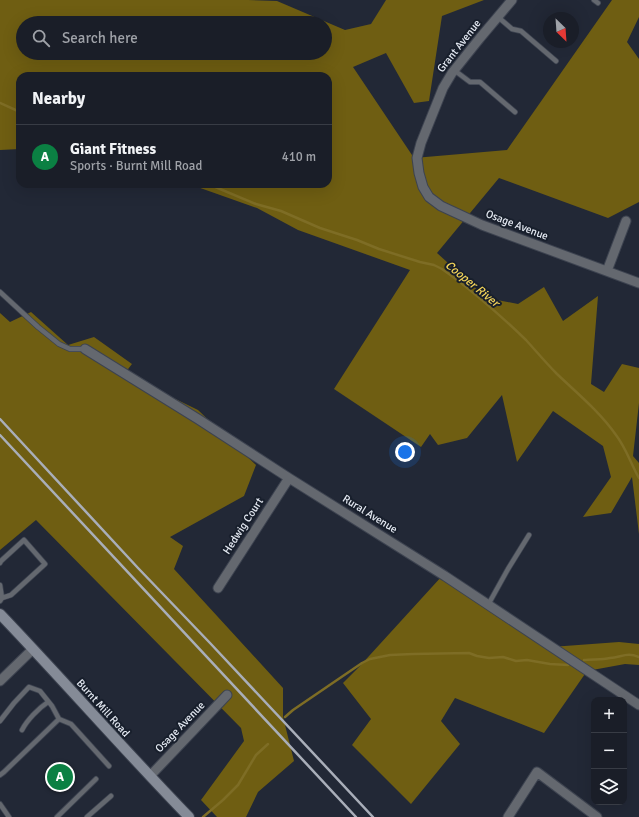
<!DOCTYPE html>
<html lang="en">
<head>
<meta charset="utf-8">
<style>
  body { margin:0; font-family:Signika,sans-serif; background:#232730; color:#f1f3f6 }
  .controls { position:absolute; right:12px; bottom:12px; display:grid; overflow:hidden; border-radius:8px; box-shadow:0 4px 16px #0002 }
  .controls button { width:36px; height:36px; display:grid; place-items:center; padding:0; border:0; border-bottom:1px solid #383c45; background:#1a1e28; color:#f1f3f6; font:20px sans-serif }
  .compass { position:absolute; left:543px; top:12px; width:36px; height:36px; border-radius:50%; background:#1a1e28; box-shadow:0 4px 16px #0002; rotate:155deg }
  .you { position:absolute; left:405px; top:452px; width:14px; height:14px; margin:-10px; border:3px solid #fff; border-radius:50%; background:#1a73e8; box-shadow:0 0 0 6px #1a73e833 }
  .badge { display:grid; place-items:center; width:26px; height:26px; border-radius:50%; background:#0b8043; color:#fff; font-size:13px; font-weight:700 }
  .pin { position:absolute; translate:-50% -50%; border:2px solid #fff; box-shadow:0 1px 4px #0006 }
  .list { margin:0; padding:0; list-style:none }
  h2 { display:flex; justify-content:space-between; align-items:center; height:52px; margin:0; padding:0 16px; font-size:17px }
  h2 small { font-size:13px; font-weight:400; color:#9fa2a8 }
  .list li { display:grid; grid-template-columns:26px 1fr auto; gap:12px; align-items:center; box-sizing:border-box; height:64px; padding:0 16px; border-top:1px solid #383c45 }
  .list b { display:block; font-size:15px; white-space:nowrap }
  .list p { margin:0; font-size:13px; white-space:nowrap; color:#9fa2a8 }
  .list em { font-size:13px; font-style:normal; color:#9fa2a8 }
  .icon { flex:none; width:22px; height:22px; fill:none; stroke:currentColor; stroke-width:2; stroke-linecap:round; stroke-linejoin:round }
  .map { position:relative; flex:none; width:639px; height:817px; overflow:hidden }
  .search { position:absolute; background:#1a1e28; box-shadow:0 4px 16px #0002; left:16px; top:16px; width:316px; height:44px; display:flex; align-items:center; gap:10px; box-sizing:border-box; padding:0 14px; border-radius:22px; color:#9fa2a8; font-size:15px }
  .panel { position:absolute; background:#1a1e28; box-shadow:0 4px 16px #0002; left:16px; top:72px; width:316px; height:116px; border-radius:12px }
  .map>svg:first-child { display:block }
  .forest { fill:#6f5e12; fill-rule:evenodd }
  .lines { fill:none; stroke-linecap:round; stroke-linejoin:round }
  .stream { stroke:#7e6d25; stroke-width:2.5 }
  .service-casing { stroke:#3d4350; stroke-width:6 }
  .minor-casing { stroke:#3d4350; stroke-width:11 }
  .secondary-casing { stroke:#3d4350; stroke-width:12 }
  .service { stroke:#64686f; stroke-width:4.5 }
  .minor { stroke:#64686f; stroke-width:9 }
  .secondary { stroke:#858b97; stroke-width:10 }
  .rail { stroke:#a9aeb9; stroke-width:2.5 }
  .labels { text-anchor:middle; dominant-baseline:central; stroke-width:4; stroke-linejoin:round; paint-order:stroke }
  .street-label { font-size:11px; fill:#e5eaf3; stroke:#181f2c }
  .water-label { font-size:12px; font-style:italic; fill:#f5d65a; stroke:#181f2c }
</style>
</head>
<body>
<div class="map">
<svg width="639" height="817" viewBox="0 0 639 817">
  <rect width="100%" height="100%" fill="#222836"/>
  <path class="forest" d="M0,0H248L277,1L345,30L371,24L386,0H484L442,16L429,101L414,103L386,53L353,67L414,158L507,150L612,0H639V17L627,42L639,59V202L608,218L499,178L437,253L487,298L518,304L544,287L563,321L598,296L591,384L604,392L622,364L639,368V403L633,456L639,463V534L632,477L611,513L583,517L611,477L603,446L553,411L517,462L502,395L467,438L438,445L430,434L421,447L334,389L410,270L298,230L257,208L189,184H328V76H20V149L0,150ZM23,23H325V53H23Z
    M31,312L68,345L94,337L132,364L125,373L153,388L198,410L256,465L244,496L170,537L183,546L174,569L283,688V717L294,761L258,792L246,817H217L201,800L244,741L241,728L36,520L0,550V313L10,322Z
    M442,576L551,647L619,642L639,644V665L625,664L587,671L544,733L455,698L441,721L460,744L411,804L352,745L371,719L343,683L359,667Z"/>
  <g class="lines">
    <path class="stream" d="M0,103L20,112
      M209,184L220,189L256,204L281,211L320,228L357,240L379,249L420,262L434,265L442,269C472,290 500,315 526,340C536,351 546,363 557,374C577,393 600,412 616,435C626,448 631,464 639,478
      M584,660C592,659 602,660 610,658C622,657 627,652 639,657
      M285,717L293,710L362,663L370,659L390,655L413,654L469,653L477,656L489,658L503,657L516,661L527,660L550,664L568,665
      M203,817L223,800L238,785L256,755L268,744"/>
    <defs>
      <path id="service" d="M594,0L598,3
        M498,17L512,29L521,31L556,61
        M454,70L470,82H480L515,112
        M0,292L38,327L59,344L70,349H85
        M0,563L1,561L24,540L45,564L11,595L2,598L0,601
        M0,585L2,598
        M488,605L508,569L529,535
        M59,719L71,724L109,766
        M0,721L14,703L29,687L40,691L52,706L59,719L4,772L0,775
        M22,730C27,720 39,708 48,702
        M0,804L9,817
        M57,817L96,779
        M87,817L111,796"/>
      <path id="minor" d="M512,0L480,38L452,73L443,88L421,143L417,158L419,173L423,187L429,197L441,206L482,225L639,283
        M607,271L626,221
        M85,349L198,419L289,478L445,576L639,705
        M218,588L289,478
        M0,681L33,649
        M150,776L227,695
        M508,817L537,772L597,817"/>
      <path id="secondary" d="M0,614C64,681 125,751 189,817"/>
    </defs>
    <use href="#service" class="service-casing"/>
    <use href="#minor" class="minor-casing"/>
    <use href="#secondary" class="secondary-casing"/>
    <use href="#service" class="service"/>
    <use href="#minor" class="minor"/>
    <use href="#secondary" class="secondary"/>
    <path class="rail" d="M0,419L138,568L210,643L373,817
      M0,435L356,817"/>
  </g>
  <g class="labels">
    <g class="street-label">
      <text transform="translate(459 46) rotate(-52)">Grant Avenue</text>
      <text transform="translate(517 225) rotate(21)">Osage Avenue</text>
      <text transform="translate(370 514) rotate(32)">Rural Avenue</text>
      <text transform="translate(243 526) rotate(-57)">Hedwig Court</text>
      <text transform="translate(103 708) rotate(48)">Burnt Mill Road</text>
      <text transform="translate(180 727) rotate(-46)">Osage Avenue</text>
    </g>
    <g class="water-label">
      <text transform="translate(472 284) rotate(39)">Cooper River</text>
    </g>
  </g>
</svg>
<div class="controls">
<button>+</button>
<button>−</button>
<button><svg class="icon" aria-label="layers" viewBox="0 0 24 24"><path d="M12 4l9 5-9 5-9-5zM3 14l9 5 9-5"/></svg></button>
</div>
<svg class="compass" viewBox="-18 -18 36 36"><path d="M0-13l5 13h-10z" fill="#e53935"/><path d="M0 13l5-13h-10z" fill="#9fa2a8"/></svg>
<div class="you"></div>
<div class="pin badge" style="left:60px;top:777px">A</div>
<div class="search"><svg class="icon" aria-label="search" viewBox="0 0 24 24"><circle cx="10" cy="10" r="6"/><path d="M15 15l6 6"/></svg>Search here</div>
<section class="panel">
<h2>Nearby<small></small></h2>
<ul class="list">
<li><span class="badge">A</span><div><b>Giant Fitness</b><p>Sports · Burnt Mill Road</p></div><em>410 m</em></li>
</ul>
</section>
</div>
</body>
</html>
